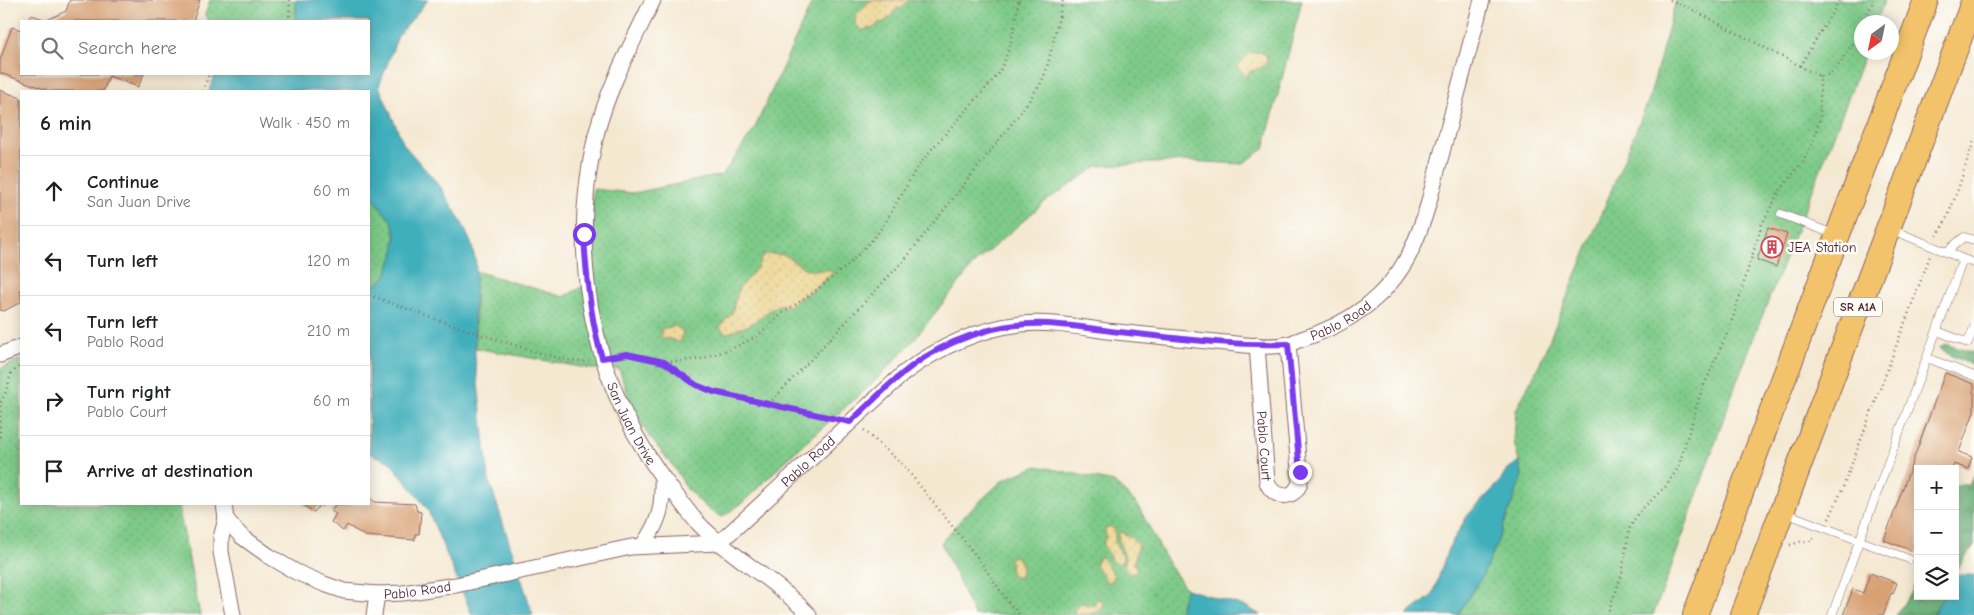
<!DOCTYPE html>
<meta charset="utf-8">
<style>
body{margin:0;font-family:"Comic Neue",sans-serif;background:#f2f2f2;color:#202124}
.controls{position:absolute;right:15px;bottom:15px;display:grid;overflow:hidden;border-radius:0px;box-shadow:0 2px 12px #0003}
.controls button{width:45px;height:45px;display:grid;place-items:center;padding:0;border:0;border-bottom:1px solid #e0e0e0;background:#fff;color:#202124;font:25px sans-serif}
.compass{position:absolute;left:1854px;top:15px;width:45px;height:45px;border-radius:50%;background:#fff;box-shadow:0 2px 12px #0003;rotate:213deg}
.stop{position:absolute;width:15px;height:15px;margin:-11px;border:4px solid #7c3aed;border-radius:50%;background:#fff}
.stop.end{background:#7c3aed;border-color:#fff;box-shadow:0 1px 5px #0008}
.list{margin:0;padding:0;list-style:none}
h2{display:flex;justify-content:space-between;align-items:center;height:65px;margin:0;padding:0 20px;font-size:21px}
h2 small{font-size:16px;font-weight:400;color:#757577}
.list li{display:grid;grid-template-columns:32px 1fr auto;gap:15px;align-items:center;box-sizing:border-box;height:70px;padding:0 20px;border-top:1px solid #e0e0e0}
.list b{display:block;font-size:19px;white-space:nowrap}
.list p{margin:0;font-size:16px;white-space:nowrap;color:#757577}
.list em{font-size:16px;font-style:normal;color:#757577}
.icon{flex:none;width:28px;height:28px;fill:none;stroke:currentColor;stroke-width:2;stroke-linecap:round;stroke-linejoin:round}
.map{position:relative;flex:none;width:1974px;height:615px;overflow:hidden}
.search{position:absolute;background:#fff;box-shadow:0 2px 12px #0003;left:20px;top:20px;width:350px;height:55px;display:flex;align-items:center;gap:12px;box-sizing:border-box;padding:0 18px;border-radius:0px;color:#757577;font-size:19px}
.panel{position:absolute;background:#fff;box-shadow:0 2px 12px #0003;left:20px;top:90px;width:350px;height:415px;border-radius:0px}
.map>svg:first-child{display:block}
.grass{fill:url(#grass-dots);stroke:#64745a}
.forest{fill:url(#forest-crowns);stroke:#586650}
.sand{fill:url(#sand-dots);stroke:#9c7c64}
.water{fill:#40afbc;stroke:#456774}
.building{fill:#d8a073}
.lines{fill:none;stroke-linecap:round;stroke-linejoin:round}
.service-casing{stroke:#866565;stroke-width:9}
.minor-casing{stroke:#866565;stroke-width:17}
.primary-casing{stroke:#866565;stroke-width:26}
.path{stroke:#866565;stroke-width:2.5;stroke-dasharray:1 4;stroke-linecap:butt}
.service{stroke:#fff;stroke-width:8}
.minor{stroke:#fff;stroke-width:15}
.primary{stroke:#f2c36a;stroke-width:24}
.route{stroke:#7c3aed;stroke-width:6}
.labels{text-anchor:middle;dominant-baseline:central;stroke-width:5;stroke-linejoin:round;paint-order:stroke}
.shield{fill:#fdfcf7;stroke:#806168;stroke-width:1}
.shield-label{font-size:12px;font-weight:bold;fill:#4a1f2b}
.poi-label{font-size:14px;fill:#4a1f2b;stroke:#fdfcf7;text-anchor:start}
.street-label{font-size:14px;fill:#4a1f2b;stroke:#fdfcf7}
</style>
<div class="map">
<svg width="1974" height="615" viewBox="0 0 1974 615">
<defs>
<pattern id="grass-dots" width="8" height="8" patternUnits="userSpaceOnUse" patternTransform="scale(1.25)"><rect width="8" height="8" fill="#7eca88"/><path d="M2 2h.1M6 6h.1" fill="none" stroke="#6ead76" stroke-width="1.8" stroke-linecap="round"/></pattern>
<pattern id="forest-crowns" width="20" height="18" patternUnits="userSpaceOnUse" patternTransform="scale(1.25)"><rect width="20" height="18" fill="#66ae74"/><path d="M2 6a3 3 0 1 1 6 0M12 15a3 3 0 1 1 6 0" fill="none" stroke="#568d5f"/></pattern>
<pattern id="sand-dots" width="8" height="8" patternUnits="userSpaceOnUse" patternTransform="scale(1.25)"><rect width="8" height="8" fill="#eeda9e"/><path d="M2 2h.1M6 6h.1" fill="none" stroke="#cebb88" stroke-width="1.8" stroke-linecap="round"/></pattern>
</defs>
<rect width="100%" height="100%" fill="#fdfcf7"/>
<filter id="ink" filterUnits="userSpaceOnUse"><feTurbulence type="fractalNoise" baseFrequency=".02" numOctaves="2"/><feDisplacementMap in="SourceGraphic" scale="10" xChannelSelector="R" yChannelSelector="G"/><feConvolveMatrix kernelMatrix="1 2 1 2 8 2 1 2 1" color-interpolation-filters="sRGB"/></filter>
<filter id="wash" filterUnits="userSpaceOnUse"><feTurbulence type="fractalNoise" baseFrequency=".0096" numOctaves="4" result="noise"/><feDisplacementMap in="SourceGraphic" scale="20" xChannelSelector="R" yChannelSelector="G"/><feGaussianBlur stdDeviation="1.12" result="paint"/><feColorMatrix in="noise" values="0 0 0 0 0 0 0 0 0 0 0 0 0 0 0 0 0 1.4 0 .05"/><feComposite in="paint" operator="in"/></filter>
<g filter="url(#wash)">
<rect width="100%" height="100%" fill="#f4e8d1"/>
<path class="grass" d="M 210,0 L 296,0 L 296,21 L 208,21 L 205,15 Z
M 813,0 L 1302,0 L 1264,149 L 1242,164 L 1188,161 L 1098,166 L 1046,201 L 975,263 L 912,342 L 877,379 L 793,454 L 741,504 L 722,517 L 709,510 L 688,490 L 673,466 L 648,435 L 632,408 L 619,369 L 592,369 L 475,348 L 475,271 L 564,297 L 594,280 L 592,234 L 593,189 L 633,193 L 722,175 L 754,130 Z
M 1676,0 L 1885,0 L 1876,22 L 1862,22 L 1862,52 L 1865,53 C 1826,160 1781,266 1740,373 C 1710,453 1685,535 1653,615 L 1407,615 L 1433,595 L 1448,549 L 1468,515 L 1500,482 L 1507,470 L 1519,461 L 1514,442 L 1516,410 L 1539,365 L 1649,99 Z
M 369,193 C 376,202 389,213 393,224 C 398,238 394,270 382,280 C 378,284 373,286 369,289 Z
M 21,359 L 21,504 L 178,504 L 200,615 L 0,615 L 0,369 Z
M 1037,466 L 1114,482 L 1137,504 L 1168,563 L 1186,589 L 1247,607 L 1260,615 L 974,615 L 941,543 L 963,517 L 1003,480 Z"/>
<path class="forest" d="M 1945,344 L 1974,353 L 1974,366 L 1943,352 L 1940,347 Z
M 1974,475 L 1974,545 L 1955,572 L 1955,485 L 1969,485 Z
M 1918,578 L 1918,596 L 1943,596 L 1933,615 L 1895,615 L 1910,595 Z"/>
<path class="sand" d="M 871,0 L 908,0 L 902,8 L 896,9 L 891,17 L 882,23 L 879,22 L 874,28 L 862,30 L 855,24 L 856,15 Z
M 1261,52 L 1267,56 L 1266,64 L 1259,69 L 1250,71 L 1246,77 L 1237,66 L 1249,53 Z
M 767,254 L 785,255 L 807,270 L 830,270 L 833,273 L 809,292 L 786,307 L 784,305 L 777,305 L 751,324 L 728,333 L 724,332 L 720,327 L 732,313 L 739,288 L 757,268 L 763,255 Z
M 676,326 L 683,332 L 681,341 L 677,342 L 672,339 L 664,339 L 661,337 L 661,329 Z
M 1109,526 L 1115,530 L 1115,543 L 1124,560 L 1118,564 L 1113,562 L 1103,545 L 1106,536 L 1105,529 Z
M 1121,532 L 1130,537 L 1138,545 L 1134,562 L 1137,571 L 1133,574 L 1128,573 L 1124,566 C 1129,554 1117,547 1119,534 Z
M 1012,556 L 1017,557 L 1022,567 L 1019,578 L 1011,575 L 1010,560 Z
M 1101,556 L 1114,575 L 1112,581 L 1106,582 L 1103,574 L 1096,567 L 1095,564 Z
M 1096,599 L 1100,600 L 1103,602 L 1103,608 C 1095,615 1085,615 1075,614 L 1074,609 L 1081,603 L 1094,606 Z"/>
<path class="water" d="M 296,0 L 428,0 L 398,36 L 379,86 L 404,145 L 440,186 L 462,223 L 471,243 L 476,263 L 474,313 L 475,357 L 489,480 L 533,615 L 472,615 L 427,508 L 390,462 L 369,453 L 369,289 L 383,279 L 387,273 L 394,253 L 396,235 L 392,222 L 369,193 L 369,91 L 209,91 L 215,74 L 369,74 L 369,21 L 296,21 Z
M 1519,461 L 1522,476 L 1500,536 L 1483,575 L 1458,615 L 1407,615 L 1433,595 L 1448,549 L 1468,515 L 1500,482 L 1507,470 Z
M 1955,575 L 1974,575 L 1974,615 L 1933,615 L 1943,596 L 1955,596 Z
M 1186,589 L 1247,607 L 1260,615 L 1180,615 L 1180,609 Z"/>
<g id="blocks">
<path class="building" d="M 70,0 L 200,0 L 193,21 L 28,21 L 31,15 L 47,20 L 66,11 Z
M 12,27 L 21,30 L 21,74 L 144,74 L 138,87 L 109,76 L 103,91 L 50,91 L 0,73 L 0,60 Z
M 0,90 L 21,98 L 21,302 L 4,311 L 0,310 Z
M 1768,228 L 1787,234 L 1776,267 L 1757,260 Z
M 1945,373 L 1974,384 L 1974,412 L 1959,452 L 1972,457 L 1968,469 L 1954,464 L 1952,469 L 1918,469 L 1918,553 L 1884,540 Z
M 369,497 L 375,502 L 415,504 L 417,511 L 421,512 L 419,534 L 415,534 L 415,540 L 365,536 L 347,525 L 343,531 L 331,522 L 336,514 L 331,511 L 336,504 L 369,504 Z
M 302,504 L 324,504 L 322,507 L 320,505 L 314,512 Z
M 1870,573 L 1897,583 L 1893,594 L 1891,593 L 1883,615 L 1843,615 L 1853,589 L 1863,593 Z"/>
</g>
</g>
<g filter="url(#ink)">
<use href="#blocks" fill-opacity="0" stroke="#866565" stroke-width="1"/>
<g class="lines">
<g class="service-casing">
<path id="service" d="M 1781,214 L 1836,235
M 1946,252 L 1964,237 L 1974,240
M 1963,259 L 1974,263
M 1937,331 L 1968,343 L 1974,327
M 1927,358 L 1974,376
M 1785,513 L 1909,559
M 1832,615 L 1963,259 L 1890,229"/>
</g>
<g class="minor-casing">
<g id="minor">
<path id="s1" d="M 653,0 C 632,44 608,87 596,135 C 566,262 594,392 675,494 C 683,504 690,515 699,524 C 732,558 776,580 809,615"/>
<path id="s2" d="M 1257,345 L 1267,482 C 1273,499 1295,501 1300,482 L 1288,344"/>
<path d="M 0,355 L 21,347"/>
<path id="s3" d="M 224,504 L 226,519 L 241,536 L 269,556 L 296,572 L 324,584 L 344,591 L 377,594 L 403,593 L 456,585 L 631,547 L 719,543 L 904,373 C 939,347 977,329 1021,324 C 1049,321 1079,327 1107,331 C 1144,335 1180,338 1216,342 C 1236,344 1270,349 1288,344 C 1292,344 1295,341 1299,340 C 1345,326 1386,299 1409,255 C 1417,239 1423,222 1428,205 L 1482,0"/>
<path d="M 226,519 L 221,538 L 221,552 L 233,615"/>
<path d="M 643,545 C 660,520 663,508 662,477"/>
<path d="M 374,615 L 377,594"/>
</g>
</g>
<g class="primary-casing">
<path id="primary" d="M 1695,615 L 1926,0
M 1743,615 L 1974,0"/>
</g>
<path class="path" d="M 1670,0 L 1695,11 L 1817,75 C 1821,75 1825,76 1829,74 C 1841,68 1855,38 1862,26
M 289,21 L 290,0
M 1863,22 L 1874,0
M 1800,66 L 1840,0
M 203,91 L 209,74
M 1937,236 C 1955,207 1962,173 1974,141
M 369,295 C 418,313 468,331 518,346 C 541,353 565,363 589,361
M 617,356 L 627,354 L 664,362 L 701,359 L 733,348 L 757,336 L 783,313 L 814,292 L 847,266 L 872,240 L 883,226 L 915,171 L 930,151 L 996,77 C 1011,54 1014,27 1019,0
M 665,363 L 697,385 L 714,392 L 834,418
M 769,404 L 906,258 L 1021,112 L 1041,83 L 1047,68 L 1063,0
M 864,430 L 904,466 L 977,557 L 1012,607 L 1020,615
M 0,437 L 0,403 L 6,392 L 11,374 L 16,369 L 21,366
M 1829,519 L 1842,490 L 1930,256
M 1790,545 L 1800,542 L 1809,542 L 1816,535
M 1607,615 L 1622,574 L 1629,529 L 1639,512 L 1666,486 L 1678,468 L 1700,395 L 1731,324 L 1762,224 L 1780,190 L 1803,161 L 1811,147 L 1820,119 L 1820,75"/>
<use href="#service" class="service"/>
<use href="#minor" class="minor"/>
<use href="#primary" class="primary"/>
</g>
</g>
<g class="lines" filter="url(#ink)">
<path class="route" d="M 584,234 C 586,276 590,317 602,358 L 627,354 L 664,362 L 696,385 L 714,392 L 850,422 C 874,400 897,375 925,357 C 961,335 1005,322 1047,324 C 1071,325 1095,329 1119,332 C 1175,338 1232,346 1288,344 L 1300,472"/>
</g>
<defs>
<g id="building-ring" transform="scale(1.125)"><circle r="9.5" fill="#fdfcf7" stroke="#d1495b" stroke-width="1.5"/><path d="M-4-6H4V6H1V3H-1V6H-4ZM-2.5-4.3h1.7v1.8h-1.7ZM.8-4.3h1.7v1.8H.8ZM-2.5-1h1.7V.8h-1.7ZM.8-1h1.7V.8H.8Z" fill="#d1495b"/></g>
</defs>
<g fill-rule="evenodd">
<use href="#building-ring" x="1772" y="247"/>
</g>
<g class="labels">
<rect class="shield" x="1834" y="297.5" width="48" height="19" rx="4"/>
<g class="shield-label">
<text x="1858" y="307">SR A1A</text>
</g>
<g class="poi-label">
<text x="1788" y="247">JEA Station</text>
</g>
<g class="street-label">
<text stroke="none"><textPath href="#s3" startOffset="1241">Pablo Road</textPath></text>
<text stroke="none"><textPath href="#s1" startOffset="444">San Juan Drive</textPath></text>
<text stroke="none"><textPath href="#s2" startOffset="101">Pablo Court</textPath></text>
<text stroke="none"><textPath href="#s3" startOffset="656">Pablo Road</textPath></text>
<text stroke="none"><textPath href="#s3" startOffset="229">Pablo Road</textPath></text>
</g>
</g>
</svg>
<div class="controls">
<button>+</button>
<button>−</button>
<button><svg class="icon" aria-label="layers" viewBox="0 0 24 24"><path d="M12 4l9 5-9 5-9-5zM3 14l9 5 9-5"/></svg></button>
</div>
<svg class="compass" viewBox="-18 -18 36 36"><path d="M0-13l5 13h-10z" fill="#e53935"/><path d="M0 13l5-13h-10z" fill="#757577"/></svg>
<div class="stop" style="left:584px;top:234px"></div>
<div class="stop end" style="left:1300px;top:472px"></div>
<div class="search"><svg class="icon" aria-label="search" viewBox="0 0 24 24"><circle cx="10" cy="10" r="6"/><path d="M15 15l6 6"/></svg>Search here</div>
<section class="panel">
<h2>6 min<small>Walk · 450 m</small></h2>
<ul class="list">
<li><svg class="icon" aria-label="ahead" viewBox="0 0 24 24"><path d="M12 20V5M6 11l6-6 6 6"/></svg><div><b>Continue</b><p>San Juan Drive</p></div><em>60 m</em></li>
<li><svg class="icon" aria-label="left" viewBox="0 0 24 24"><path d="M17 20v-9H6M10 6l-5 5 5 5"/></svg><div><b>Turn left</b></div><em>120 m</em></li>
<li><svg class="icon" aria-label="left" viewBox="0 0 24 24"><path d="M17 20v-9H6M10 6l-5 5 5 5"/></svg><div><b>Turn left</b><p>Pablo Road</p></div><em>210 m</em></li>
<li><svg class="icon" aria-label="right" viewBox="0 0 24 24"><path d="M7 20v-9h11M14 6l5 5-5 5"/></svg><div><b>Turn right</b><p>Pablo Court</p></div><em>60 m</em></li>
<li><svg class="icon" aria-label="arrive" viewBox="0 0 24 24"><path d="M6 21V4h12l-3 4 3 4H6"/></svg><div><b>Arrive at destination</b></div></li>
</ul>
</section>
</div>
